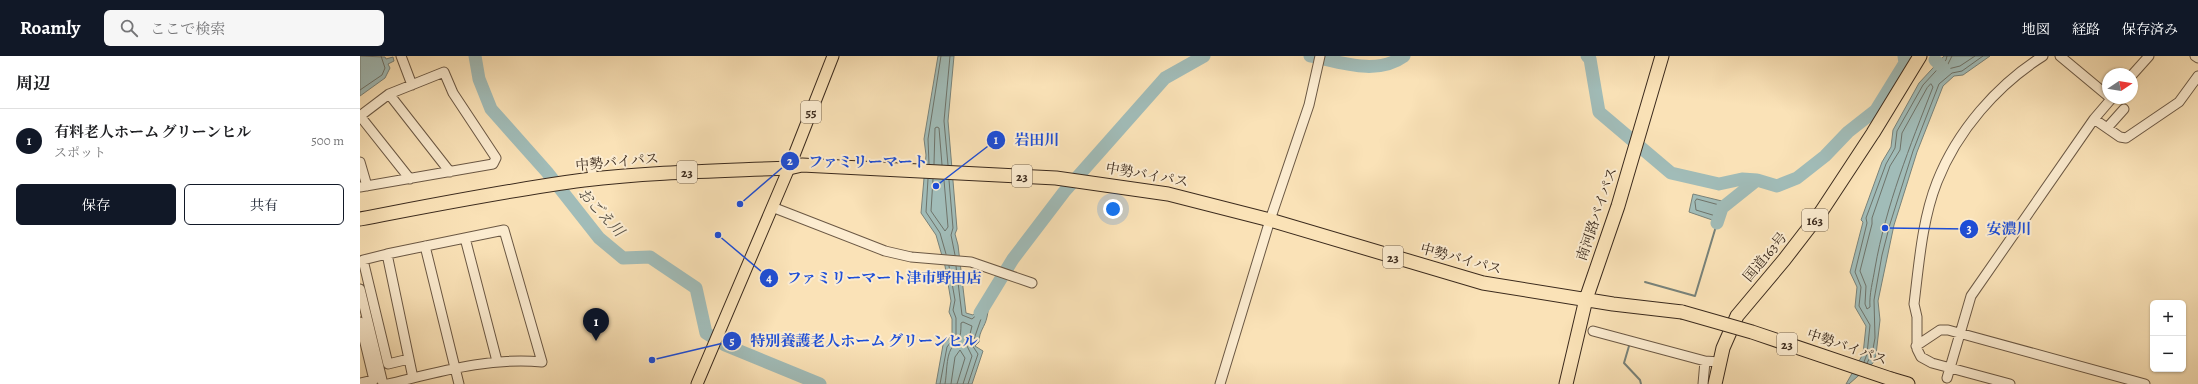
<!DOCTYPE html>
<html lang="ja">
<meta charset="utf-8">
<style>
body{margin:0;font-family:Alegreya,"Noto Serif JP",serif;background:#f6f6f6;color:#202124}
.controls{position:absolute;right:12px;bottom:12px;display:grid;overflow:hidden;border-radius:6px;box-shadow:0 1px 3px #0004}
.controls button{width:36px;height:36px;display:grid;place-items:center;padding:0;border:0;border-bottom:1px solid #e0e0e0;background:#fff;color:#202124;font:20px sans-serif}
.compass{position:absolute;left:1742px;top:12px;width:36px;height:36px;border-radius:50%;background:#fff;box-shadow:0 1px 3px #0004;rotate:78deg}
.you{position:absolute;left:753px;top:153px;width:14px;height:14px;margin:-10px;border:3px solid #fff;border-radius:50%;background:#1a73e8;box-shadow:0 0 0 6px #1a73e833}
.badge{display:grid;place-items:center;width:26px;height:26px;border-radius:50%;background:#111827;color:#fff;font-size:13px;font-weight:700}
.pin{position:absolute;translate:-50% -33px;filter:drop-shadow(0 1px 2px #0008)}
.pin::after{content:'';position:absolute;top:21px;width:14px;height:12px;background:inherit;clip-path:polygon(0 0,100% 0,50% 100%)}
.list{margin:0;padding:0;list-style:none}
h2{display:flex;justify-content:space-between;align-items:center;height:52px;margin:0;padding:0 16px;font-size:17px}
h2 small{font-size:13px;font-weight:400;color:#757577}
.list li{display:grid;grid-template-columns:26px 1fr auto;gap:12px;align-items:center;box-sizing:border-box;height:64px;padding:0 16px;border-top:1px solid #e0e0e0}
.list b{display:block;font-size:15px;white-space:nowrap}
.list p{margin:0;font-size:13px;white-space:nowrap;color:#757577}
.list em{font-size:13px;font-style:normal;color:#757577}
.actions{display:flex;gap:8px;padding:12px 16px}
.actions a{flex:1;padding:9px 0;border:1px solid #111827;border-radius:6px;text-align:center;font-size:14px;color:#111827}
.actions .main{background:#111827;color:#fff}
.icon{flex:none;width:22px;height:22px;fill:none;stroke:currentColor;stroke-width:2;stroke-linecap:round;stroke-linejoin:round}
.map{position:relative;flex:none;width:1838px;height:328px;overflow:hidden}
header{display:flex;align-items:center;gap:24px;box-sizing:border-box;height:56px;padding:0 20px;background:#111827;color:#fff}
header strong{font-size:19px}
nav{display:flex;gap:22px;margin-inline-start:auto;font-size:14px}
.search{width:280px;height:36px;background:#f6f6f6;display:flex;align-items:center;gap:10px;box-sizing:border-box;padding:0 14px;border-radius:6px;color:#757577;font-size:15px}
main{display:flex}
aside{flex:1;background:#fff}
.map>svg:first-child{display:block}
.water{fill:#a1bcb8;stroke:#78827a}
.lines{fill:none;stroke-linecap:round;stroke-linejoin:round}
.shore{stroke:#6e736a;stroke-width:1}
.stream{stroke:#78827a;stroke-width:2}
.river{stroke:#a1bcb8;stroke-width:13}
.minor-casing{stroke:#6b5844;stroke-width:11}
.major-casing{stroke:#3b2a1d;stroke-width:13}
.highway-casing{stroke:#3b2a1d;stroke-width:15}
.minor{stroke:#fcecd0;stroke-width:9}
.major{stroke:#fae2b7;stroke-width:11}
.highway{stroke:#fae2b7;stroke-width:13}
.highway-bridge-casing{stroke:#3b2a1d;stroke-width:15;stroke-linecap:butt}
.highway-bridge{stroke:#fae2b7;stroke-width:13}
.labels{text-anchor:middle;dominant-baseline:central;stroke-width:4;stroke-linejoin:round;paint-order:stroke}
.shield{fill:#fcecd0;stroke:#756453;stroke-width:1}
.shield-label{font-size:13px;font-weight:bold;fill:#3b2a1d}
.street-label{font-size:14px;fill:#3b2a1d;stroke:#fcecd0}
.water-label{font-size:15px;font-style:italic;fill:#544e44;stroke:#fcecd0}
.leader{fill:none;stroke:#1d4ed8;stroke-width:1.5}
.callout-dot{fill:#1d4ed8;stroke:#fcecd0;stroke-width:1.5}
.mark-label{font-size:12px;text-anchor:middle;font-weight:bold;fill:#fff}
.callout-label{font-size:15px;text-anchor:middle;font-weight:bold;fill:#1d4ed8;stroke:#fcecd0;stroke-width:4;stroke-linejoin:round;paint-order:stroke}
</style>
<header>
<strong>Roamly</strong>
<div class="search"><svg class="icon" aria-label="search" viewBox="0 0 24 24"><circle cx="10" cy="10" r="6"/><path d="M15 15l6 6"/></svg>ここで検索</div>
<nav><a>地図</a><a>経路</a><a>保存済み</a></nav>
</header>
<main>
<aside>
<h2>周辺<small></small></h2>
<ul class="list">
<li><span class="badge">1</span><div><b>有料老人ホーム グリーンヒル</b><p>スポット</p></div><em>500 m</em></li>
</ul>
<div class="actions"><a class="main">保存</a><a>共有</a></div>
</aside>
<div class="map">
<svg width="1838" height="328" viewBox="0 0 1838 328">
<rect width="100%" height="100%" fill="#fae2b7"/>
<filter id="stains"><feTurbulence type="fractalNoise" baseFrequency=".005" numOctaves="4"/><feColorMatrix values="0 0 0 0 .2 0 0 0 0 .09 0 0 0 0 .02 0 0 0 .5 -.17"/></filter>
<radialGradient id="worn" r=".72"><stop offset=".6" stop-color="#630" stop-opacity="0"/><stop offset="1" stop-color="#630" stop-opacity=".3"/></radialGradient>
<path class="water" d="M 0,0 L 25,1 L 26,3 L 33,1 L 34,5 L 28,8 L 30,12 L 25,22 L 0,40 Z
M 578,0 L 594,0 L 588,65 L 597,173 L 595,178 L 598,189 L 606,257 L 613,259 L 635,237 C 631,246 628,253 627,261 C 625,271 619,275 619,286 L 615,290 L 623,295 L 612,328 L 576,328 L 583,289 L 592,279 L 592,263 L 589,256 L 591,245 L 585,210 L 576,179 L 561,157 L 566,99 L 564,83 Z
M 1584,0 L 1630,0 L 1603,19 L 1594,20 L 1583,30 L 1557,96 L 1534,169 L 1518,245 L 1520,264 L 1516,299 L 1513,307 L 1489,328 L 1486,328 L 1503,298 L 1506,270 L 1495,251 L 1497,231 L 1490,216 L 1503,166 L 1501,164 L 1522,106 L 1531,91 L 1533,74 L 1559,27 Z
M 1333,138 L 1366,146 L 1373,138 L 1377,143 L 1364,157 L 1361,167 L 1329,156 Z"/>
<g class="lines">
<path class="shore" d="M 1592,0 L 1587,10 L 1588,13 L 1600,10 L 1615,0
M 1571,28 L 1573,31 C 1550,90 1526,149 1515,212 C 1513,225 1509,238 1510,251 L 1507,253 L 1505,248 L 1506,230 L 1500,215 L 1512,168 L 1512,162 L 1530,110 L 1540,94 L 1542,77 L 1567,32 Z
M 0,34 L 22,19 L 25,12 L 21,0
M 569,108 L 568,83 L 581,0
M 574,108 L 575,72 L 577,71 L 579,72 L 582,109
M 588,109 L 584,65 L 590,0
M 568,123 L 566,156 L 580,177 L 586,198
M 573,123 L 571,155 L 585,175 L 588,171 L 584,124
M 589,124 L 593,172 L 591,179 L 595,199
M 1337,143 L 1363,150 L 1359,161 L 1336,154 L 1335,146 Z
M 596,210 L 602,259 L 612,263 L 620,256 L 623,257 L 612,289 L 618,298 L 608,328
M 1504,306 L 1507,298 L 1510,269 L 1499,250 L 1501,231 L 1495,216 L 1507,167 L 1506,162 L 1526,108 L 1535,92 L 1537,75 L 1563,29 L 1586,4 L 1587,0
M 1507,307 L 1512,298 L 1515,282 L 1514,244 L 1522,199 L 1530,168 L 1553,95 L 1579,28 L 1592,17 L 1602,15 L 1623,0
M 580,328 L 587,291 L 596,279 L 596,262 L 593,254 L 595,244 L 589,210
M 585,328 C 587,318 586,302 591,293 C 599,280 601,285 601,267 L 603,266 L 612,270 L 607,290 L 612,300 L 603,328
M 591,328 L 595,301 L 600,294 L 605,302 L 597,328"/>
<path class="stream" d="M 1285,226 L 1335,240 L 1357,167
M 1269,290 L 1264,307 L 1280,324 L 1281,328"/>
<path class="river" d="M 115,0 L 119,23 L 131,53 L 187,116 L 239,182 L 263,202 L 290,201 L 336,232 L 346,277 L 365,289 L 460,328
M 950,0 C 980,6 1017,20 1044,0
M 1227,0 L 1230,3 L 1239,56 L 1311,117 L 1359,128 L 1382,123 L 1397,124
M 1575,4 L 1584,13
M 1357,167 L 1362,152 L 1397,124 L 1417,130 L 1437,122 L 1465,100 L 1488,76 L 1516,54 L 1545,7 L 1544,0
M 620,257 L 653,203 L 704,136 L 805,22 L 844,0"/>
<g class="minor-casing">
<path id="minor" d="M 41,0 L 52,29
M 1700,0 L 1748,40
M 1835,0 L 1838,2
M 1772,19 L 1789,0
M 29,38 L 90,116
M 0,60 L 29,38 L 84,16 L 93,37 L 136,102 L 133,108 L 0,131
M 0,60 L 50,123
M 1734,63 L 1760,81 L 1766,82 L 1819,46 L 1838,20
M 1747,72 L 1764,53
M 0,106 L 7,130
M 231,110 L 232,115
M 412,151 L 525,195 L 551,201 L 611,206 L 672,227
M 105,182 L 137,305
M 65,190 L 99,328
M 27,198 L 3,204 L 28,308 L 49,303
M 0,233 L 23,328
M 0,266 L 14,324 L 0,327
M 1233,275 L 1345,305 L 1359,306
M 1556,290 L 1580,274 L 1588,274 L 1785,328
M 1587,322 L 1611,240 L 1734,63 L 1752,42
M 28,328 C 79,316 129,301 182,306 L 144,174 L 27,198 L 53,322
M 860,328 L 910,164 L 949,49 L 960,0
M 1343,328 L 1345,305
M 1650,328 L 1572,307 L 1561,301 L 1557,293 L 1557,261 L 1554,248 C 1559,208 1562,164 1577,126 C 1597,75 1637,29 1683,0"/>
</g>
<g class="major-casing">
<path id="major" d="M 337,328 L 429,112 L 473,0"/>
</g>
<g class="highway-casing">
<path id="highway" d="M 0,163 C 74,149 148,134 224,124 C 292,116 360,115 429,112 L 442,109 L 696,122 L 808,138 L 910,164 L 1123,227 L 1253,248 L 1322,256
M 1531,323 L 1548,328
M 1206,328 L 1226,243 L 1258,150 L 1302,0
M 1355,328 L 1363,292 L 1377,260 L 1424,204 L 1461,156 L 1513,77 L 1560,0"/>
</g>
<use href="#minor" class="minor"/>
<use href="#major" class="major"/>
<use href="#highway" class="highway"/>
<g class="highway-bridge-casing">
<path id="highway-bridge" d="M 1322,256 L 1392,276 L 1531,323"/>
</g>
<use href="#highway-bridge" class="highway-bridge"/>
</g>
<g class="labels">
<g class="shield">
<rect x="441" y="45" width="20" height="22" rx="3"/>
<rect x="317" y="105" width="20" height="22" rx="3"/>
<rect x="652" y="109" width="20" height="22" rx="3"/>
<rect x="1442" y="153" width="26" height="22" rx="3"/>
<rect x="1023" y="190" width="20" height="22" rx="3"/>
<rect x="1417" y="277" width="20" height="22" rx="3"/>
</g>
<g class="shield-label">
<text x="451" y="56">55</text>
<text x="327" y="116">23</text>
<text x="662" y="120">23</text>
<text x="1455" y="164">163</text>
<text x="1033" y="201">23</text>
<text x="1427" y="288">23</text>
</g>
<g class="street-label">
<text transform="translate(257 106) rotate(-5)">中勢バイパス</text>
<text transform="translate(787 119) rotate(10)">中勢バイパス</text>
<text transform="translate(1237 158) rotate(-71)">南河路バイパス</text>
<text transform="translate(1405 201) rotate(-50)">国道163号</text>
<text transform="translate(1101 203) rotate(15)">中勢バイパス</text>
<text transform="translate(1487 291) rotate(19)">中勢バイパス</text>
</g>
<g class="water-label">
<text transform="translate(241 156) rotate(47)">おごえ川</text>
</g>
</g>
<path class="leader" d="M576 130L636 84M380 148L430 105M1525 172L1609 173M358 179L409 222M292 304L372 285"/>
<g class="callout-dot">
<circle cx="576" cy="130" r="4"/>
<circle cx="380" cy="148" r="4"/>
<circle cx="1525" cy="172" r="4"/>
<circle cx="358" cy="179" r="4"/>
<circle cx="292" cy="304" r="4"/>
<circle cx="636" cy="84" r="10"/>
<circle cx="430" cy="105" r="10"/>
<circle cx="1609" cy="173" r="10"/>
<circle cx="409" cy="222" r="10"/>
<circle cx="372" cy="285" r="10"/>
</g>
<g class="mark-label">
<text x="636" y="88">1</text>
<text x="430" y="109">2</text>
<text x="1609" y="177">3</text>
<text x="409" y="226">4</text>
<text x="372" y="289">5</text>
</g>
<g class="callout-label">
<text x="677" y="89">岩田川</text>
<text x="508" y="111">ファミリーマート</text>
<text x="1649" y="178">安濃川</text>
<text x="524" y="227">ファミリーマート津市野田店</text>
<text x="504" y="290">特別養護老人ホーム グリーンヒル</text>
</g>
<rect width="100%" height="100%" filter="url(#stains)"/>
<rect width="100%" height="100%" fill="url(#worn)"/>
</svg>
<div class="controls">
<button>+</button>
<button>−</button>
</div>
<svg class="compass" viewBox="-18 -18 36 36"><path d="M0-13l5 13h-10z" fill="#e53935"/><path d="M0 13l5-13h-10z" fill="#757577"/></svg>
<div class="you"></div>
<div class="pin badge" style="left:236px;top:285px">1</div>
</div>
</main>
